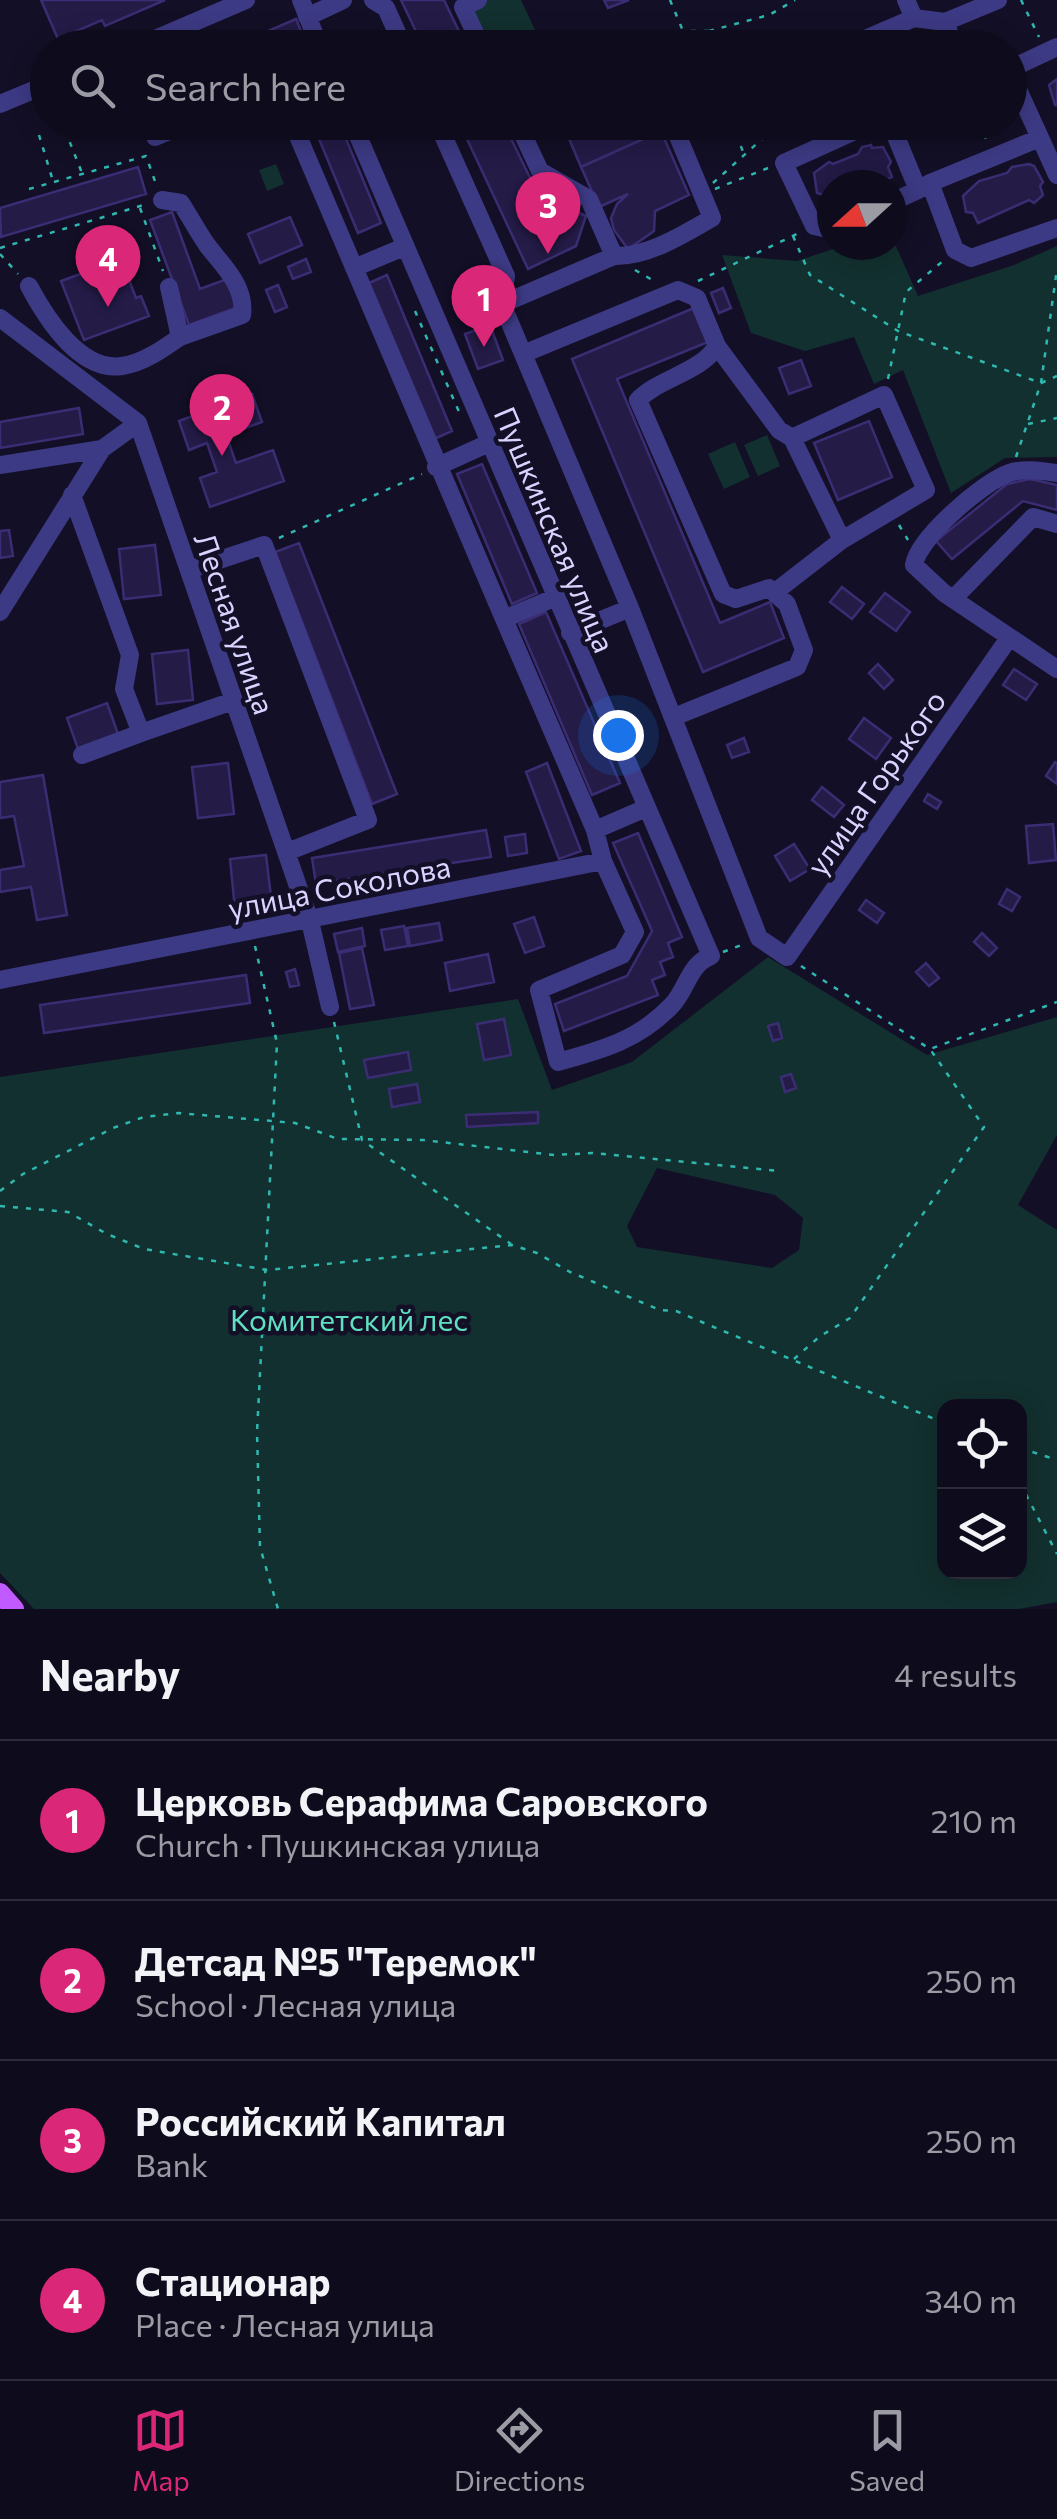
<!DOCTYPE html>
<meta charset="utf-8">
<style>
body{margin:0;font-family:Commissioner,sans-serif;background:#1c1929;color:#f1f3f6}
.controls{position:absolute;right:30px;bottom:30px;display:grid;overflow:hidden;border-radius:20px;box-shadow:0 5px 25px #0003}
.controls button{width:90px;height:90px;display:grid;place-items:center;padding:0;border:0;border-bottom:2px solid #2e2b3b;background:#0e0b1c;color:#f1f3f6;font:50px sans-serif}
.compass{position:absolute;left:817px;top:170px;width:90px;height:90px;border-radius:50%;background:#0e0b1c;box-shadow:0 5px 25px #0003;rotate:249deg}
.you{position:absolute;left:618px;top:735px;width:35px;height:35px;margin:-25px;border:8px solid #fff;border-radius:50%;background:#1a73e8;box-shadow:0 0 0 15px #1a73e833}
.badge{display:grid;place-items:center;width:65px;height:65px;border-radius:50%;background:#db2777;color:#fff;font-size:32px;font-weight:700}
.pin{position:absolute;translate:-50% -82px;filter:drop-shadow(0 2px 5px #0008)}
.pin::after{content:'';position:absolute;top:52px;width:35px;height:30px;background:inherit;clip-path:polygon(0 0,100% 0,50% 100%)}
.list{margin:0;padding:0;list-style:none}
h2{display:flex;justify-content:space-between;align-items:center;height:130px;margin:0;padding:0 40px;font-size:42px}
h2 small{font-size:32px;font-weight:400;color:#9b9ba3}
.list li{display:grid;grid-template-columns:65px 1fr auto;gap:30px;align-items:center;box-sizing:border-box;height:160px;padding:0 40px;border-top:2px solid #2e2b3b}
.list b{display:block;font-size:38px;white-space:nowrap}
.list p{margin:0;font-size:32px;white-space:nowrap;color:#9b9ba3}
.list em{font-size:32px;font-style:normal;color:#9b9ba3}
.icon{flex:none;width:55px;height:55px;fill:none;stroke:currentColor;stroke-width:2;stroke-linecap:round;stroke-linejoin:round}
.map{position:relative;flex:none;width:1057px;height:1609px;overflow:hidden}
.search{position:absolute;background:#0e0b1c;box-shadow:0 5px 25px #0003;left:30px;right:30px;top:30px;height:110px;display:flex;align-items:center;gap:25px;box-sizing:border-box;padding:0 35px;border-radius:55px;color:#9b9ba3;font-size:38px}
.sheet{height:770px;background:#0e0b1c}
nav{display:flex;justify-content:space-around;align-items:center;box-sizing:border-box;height:140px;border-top:2px solid #2e2b3b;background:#0e0b1c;font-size:28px;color:#9b9ba3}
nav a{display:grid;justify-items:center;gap:5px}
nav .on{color:#db2777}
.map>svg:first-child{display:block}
.green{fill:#12302f;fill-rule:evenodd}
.building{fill:#241b47;stroke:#3b2d73;stroke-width:2.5}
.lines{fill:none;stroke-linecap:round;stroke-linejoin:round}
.path{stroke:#2fb8b0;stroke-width:2.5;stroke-dasharray:5 8;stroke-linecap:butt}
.minor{stroke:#3d3a85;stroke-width:18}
.major{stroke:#c25bff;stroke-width:20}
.labels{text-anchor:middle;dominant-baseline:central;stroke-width:9;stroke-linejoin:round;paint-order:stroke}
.street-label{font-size:30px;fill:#d9d4ff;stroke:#130f26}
.park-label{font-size:30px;fill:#5fe0c0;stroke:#130f26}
</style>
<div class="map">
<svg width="1057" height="1609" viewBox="0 0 1057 1609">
<rect width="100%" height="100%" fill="#130f26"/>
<path class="green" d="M 486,0 L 521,0 L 543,47 L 491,47 L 472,7 Z
M 276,164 L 284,184 L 267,191 L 259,170 Z
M 892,237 L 918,296 L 1014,265 L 1057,246 L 1057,457 L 1005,458 L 951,493 L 903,370 L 874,384 L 854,337 L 805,351 L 751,333 L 722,255 L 797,261 L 845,245 L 892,245 Z
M 767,435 L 780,466 L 758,476 L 744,445 Z
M 735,442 L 750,477 L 724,489 L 708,454 Z
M 768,957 L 927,1055 L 1057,1017 L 1057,1135 L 1018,1205 L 1057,1230 L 1057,1602 L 1019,1609 L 34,1609 L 0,1573 L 0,1077 L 518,999 L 552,1090 L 632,1062 ZM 657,1168 L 775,1195 L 803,1218 L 799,1250 L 772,1268 L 637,1247 L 627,1226 ZM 944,1406 L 1020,1406 L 1020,1572 L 944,1572 Z"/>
<path class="building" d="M 41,0 L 165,0 L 105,26 L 102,20 L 58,39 Z
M 401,0 L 444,0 L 467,48 L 424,48 Z
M 604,0 L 629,0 L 608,8 Z
M 296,19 L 308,48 L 264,48 L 259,35 Z
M 917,33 L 931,36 L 938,48 L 888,48 L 903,41 L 907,44 L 908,37 Z
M 259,35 L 264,48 L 227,48 Z
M 1057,79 L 1057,105 L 1055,105 L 1049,85 Z
M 312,122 L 339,122 L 381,223 L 358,233 Z
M 459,122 L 503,122 L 550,219 L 556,202 L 586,216 L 576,246 L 528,269 Z
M 562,122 L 657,122 L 661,131 L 581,167 Z
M 661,131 L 689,195 L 655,211 L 654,231 L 628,249 L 614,230 L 611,218 L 617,204 L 628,194 L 599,207 L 581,167 Z
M 871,145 L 872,148 L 883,147 L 891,162 L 888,167 L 892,177 L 873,185 L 832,185 L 832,203 L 827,203 L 824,195 L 817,193 L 814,173 L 829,162 L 833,164 L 858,154 L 862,147 Z
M 1029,164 L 1034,166 L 1043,182 L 1040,186 L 1043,195 L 1034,203 L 1029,200 L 978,223 L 973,213 L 966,212 L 963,196 L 979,181 L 1007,173 L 1012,167 Z
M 138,167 L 146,194 L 1,237 L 0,208 Z
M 172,212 L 200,289 L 227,279 L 238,307 L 189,325 L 150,220 Z
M 290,217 L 302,245 L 260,263 L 248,234 Z
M 121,259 L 136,298 L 141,296 L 149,316 L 84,340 L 61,281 Z
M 306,259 L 311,272 L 293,279 L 288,267 Z
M 387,275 L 452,431 L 434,439 L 369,283 Z
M 278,285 L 287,307 L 275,312 L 266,290 Z
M 723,288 L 731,308 L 719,313 L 711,293 Z
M 694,308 L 708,342 L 617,379 L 720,623 L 770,602 L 784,638 L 703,672 L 572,359 Z
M 490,325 L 503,360 L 478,369 L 465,334 Z
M 801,360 L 811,386 L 789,394 L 779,368 Z
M 252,394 L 262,422 L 226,435 L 236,463 L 273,450 L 284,481 L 210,507 L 200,478 L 217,472 L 207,443 L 189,450 L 179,421 Z
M 79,408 L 83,434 L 0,448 L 0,422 Z
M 869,421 L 892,477 L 838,500 L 814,443 Z
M 482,464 L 537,593 L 512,604 L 457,474 Z
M 1030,479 L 1057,485 L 1057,510 L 1023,501 L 952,559 L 936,541 L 1007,484 Z
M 9,530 L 13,556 L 0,558 L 0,531 Z
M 299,543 L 397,794 L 372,804 L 275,552 Z
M 155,545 L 161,595 L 124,599 L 119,549 Z
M 842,587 L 864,604 L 852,619 L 830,602 Z
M 885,593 L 910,612 L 896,631 L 870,612 Z
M 546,612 L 620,783 L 592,795 L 519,624 Z
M 188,650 L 193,700 L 157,704 L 152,654 Z
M 878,664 L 893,680 L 884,689 L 869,673 Z
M 1014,669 L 1037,684 L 1026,700 L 1003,685 Z
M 107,703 L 118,734 L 78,749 L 67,718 Z
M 864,718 L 891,738 L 876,759 L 849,739 Z
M 744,738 L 749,752 L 732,758 L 727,745 Z
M 1055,762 L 1057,763 L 1057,784 L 1046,776 Z
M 228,763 L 234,814 L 198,818 L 192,767 Z
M 547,763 L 581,851 L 559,859 L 526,772 Z
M 43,775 L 67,915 L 37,920 L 31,887 L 0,892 L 0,870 L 24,866 L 14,816 L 0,818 L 0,782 Z
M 822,787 L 844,805 L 834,817 L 812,800 Z
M 928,794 L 941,802 L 937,809 L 924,801 Z
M 1053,824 L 1056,860 L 1029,863 L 1026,826 Z
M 486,830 L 491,857 L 316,884 L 312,858 Z
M 638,833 L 682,937 L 668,943 L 673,957 L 660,962 L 665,975 L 652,980 L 658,995 L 564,1031 L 555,1004 L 627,976 L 652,931 L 613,843 Z
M 525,834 L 527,853 L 508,856 L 505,837 Z
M 794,844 L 810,869 L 790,881 L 775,856 Z
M 266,855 L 272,905 L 235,909 L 230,859 Z
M 1007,889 L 1020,897 L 1012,911 L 999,904 Z
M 866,900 L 884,913 L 877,923 L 859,910 Z
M 534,917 L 544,946 L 525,953 L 514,924 Z
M 439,923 L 442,940 L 410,946 L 407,928 Z
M 404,926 L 408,946 L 385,950 L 381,930 Z
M 362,928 L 365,946 L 338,952 L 334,934 Z
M 982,933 L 997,948 L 989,956 L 974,942 Z
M 362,948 L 374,1005 L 350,1009 L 339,953 Z
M 488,954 L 494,982 L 450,991 L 445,963 Z
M 926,963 L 939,978 L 929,986 L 916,972 Z
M 295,969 L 299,985 L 290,987 L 286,972 Z
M 246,975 L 250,1003 L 44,1033 L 40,1005 Z
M 504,1019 L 511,1055 L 484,1060 L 477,1024 Z
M 778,1023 L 782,1038 L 773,1041 L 768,1026 Z
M 408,1052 L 411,1070 L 368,1078 L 364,1060 Z
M 791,1074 L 796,1088 L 785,1092 L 781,1077 Z
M 417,1084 L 420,1102 L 392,1107 L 389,1089 Z
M 538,1112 L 538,1123 L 467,1127 L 466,1115 Z"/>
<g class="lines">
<path class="path" d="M 670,0 L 683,31 L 699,48
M 1021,0 L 1039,37
M 709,31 L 769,15 L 795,0
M 110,48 L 121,43
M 657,48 L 683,31 L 709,31 L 727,48
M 809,48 L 835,35
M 731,122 L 744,154
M 979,122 L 987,142
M 65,130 L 82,173
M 39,135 L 53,181
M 713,183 L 781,122
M 29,189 L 146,156 L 156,184
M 715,189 L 768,168
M 140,208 L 163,271
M 793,236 L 810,275 L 898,331 L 1041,383 L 1057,376
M 0,248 L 147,204
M 0,254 L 18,274
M 635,270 L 654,281
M 698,281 L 799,233
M 415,311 L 460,414
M 888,379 L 906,292 L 943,261
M 1028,424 L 1057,418
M 1016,457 L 1041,383 L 1057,269
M 899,525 L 908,540
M 279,538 L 422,474
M 255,946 L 277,1043 L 257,1432 L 260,1547 L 278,1609
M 723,952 L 744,944
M 801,966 L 930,1049 L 1057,1002
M 334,1022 L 362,1140 L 511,1244
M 0,1191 L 23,1174 L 113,1128 L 144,1117 L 178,1113 L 295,1123 L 338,1139 L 423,1140 L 554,1155 L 592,1153 L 779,1171
M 0,1206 L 68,1212 L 107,1234 L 144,1249 L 267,1270 L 512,1245 L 537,1253 L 570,1272 L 660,1310 L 676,1311 L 704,1323 L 944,1423
M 794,1359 L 819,1337 L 850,1318 L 984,1127 L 930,1049
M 1020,1448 L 1057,1460
M 1020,1483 L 1057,1554"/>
<path class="minor" d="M 301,0 L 320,48
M 373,0 L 386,8 L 404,48
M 478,0 L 463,7 L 482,48
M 906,0 L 914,18 L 945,22 L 998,0
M 307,17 L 343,0
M 945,22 L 955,48
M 134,48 L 246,0
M 844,48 L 914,18
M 1010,69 L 1057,47
M 1010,72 L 1057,175
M 0,104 L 48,84
M 150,122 L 155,137 L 191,122
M 292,122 L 504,619
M 352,122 L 711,956 C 689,964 687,989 672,1005 C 639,1040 602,1050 558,1062 L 539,990 L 622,955 L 635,932 L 603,861 L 595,830 L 504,619 L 554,598
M 437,122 L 506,276 L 502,304 L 614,256 L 589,199 L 540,171 L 517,122
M 890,122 L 918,190 L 892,202
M 930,183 L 1040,138
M 918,190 L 930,183 L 955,250 L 971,258 L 1057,228
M 162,200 L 181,203 C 190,217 198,232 207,245 C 222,265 246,286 242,315 L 180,337
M 832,230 L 814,226 L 784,163 L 868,125 L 867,122
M 614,256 C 647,257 683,235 712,218 L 672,122
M 354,268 L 404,247
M 29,286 C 46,318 80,372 122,366 C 143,363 163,349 180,337 L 169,287
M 502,304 L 630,608 L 759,938 L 787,957 L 1009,638
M 0,318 L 138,423 L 310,921 L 330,1007
M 717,346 L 779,430 L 792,438 L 884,395 L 926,490 L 842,540
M 523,354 L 678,290 L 697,298 L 717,346 C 700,373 661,377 638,400 L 723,594 L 736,599 L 769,588 L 787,604 L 804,650 L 797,667 L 674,717
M 0,465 L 102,449
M 436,467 L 489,443
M 1057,473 C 1042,471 1024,468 1009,473 C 983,482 918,538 914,565 L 944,593 L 1057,669
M 72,495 L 130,655 L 124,689 L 141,733 L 233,701
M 189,570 L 264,545 L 368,820 L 287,852
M 775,592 L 842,540 L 792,438
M 953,599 L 1033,517 L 1057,524
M 0,612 L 102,449 L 138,423
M 570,633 L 630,608
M 82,755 L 141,733
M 595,830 L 646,808
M 0,980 L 603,861"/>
<path class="major" d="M 0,1593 L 14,1609"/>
</g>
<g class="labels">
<g class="street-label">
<text transform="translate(556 529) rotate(67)">Пушкинская улица</text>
<text transform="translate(236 623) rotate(71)">Лесная улица</text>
<text transform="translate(875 782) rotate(-55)">улица Горького</text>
<text transform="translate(339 886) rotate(-11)">улица Соколова</text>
</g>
<g class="park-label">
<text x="349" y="1318">Комитетский лес</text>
</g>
</g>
</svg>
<div class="controls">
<button><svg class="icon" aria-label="locate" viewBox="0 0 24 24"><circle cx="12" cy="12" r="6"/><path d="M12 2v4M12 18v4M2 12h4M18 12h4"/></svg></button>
<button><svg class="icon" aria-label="layers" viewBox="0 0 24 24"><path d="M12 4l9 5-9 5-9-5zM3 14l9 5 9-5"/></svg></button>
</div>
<svg class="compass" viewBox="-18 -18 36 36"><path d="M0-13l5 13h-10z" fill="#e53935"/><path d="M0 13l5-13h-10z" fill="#9b9ba3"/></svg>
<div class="you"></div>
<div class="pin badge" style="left:484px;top:347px">1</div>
<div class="pin badge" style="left:222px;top:456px">2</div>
<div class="pin badge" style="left:548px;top:254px">3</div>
<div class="pin badge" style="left:108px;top:307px">4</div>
<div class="search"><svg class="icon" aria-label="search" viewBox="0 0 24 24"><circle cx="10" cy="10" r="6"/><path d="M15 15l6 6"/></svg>Search here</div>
</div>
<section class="sheet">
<h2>Nearby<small>4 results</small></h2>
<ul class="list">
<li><span class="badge">1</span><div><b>Церковь Серафима Саровского</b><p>Church · Пушкинская улица</p></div><em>210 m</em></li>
<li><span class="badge">2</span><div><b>Детсад №5 &quot;Теремок&quot;</b><p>School · Лесная улица</p></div><em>250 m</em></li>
<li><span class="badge">3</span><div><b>Российский Капитал</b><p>Bank</p></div><em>250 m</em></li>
<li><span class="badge">4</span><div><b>Стационар</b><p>Place · Лесная улица</p></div><em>340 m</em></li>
</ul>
</section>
<nav>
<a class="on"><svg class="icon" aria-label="map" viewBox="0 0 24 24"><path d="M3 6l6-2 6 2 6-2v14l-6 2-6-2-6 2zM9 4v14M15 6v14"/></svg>Map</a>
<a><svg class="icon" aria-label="directions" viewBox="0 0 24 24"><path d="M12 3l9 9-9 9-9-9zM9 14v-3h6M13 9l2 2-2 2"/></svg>Directions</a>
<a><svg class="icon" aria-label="saved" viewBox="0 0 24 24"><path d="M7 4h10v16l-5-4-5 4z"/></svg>Saved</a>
</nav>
